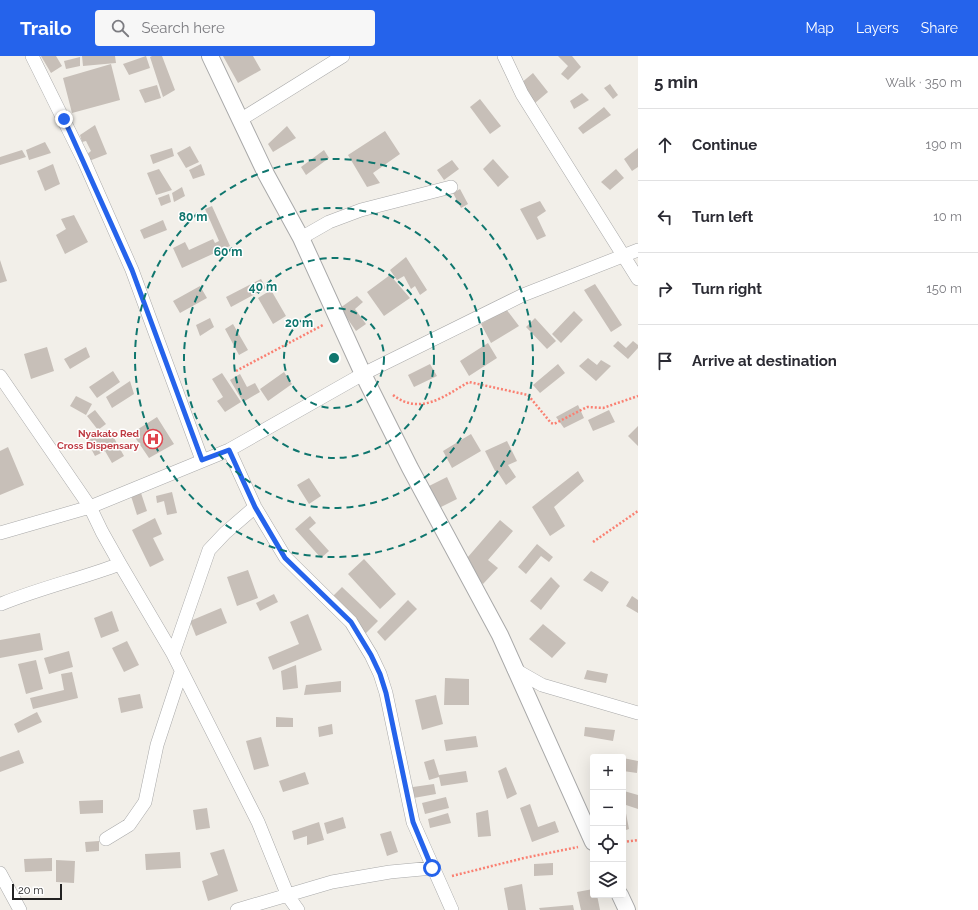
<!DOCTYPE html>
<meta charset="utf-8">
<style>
body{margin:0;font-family:Raleway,sans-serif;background:#f7f7f7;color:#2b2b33}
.controls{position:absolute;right:12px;bottom:12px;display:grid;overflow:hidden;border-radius:4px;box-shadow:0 4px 16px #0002}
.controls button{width:36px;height:36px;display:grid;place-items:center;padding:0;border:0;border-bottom:1px solid #e1e1e2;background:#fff;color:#2b2b33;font:20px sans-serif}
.scale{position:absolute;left:12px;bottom:10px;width:50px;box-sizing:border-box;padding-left:4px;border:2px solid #222;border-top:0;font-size:11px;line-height:14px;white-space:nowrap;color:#222;-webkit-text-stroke:3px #fff;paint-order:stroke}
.stop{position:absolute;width:12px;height:12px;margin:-9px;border:3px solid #2563eb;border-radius:50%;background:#fff}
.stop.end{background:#2563eb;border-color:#fff;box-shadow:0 1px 4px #0008}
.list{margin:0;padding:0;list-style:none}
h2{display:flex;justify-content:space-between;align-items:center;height:52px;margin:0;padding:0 16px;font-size:17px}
h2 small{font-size:13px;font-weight:400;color:#7c7c81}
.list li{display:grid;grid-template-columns:26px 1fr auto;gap:12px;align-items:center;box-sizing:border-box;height:72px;padding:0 16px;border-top:1px solid #e1e1e2}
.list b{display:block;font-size:15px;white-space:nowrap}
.list em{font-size:13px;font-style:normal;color:#7c7c81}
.icon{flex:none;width:22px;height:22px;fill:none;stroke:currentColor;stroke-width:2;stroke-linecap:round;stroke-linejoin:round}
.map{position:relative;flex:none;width:638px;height:854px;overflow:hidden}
header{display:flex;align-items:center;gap:24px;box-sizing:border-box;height:56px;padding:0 20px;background:#2563eb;color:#fff}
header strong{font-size:19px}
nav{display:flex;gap:22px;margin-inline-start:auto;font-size:14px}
.search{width:280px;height:36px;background:#f7f7f7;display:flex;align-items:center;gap:10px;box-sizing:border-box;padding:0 14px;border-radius:4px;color:#7c7c81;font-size:15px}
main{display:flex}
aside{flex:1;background:#fff}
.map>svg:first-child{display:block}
.building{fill:#c7bfb8}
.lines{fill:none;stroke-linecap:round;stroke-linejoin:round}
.minor-casing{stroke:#a9a9a9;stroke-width:14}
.tertiary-casing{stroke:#a9a9a9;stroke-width:18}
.path{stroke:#fa8072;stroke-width:2.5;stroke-dasharray:2 2;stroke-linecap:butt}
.minor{stroke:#fff;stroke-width:13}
.tertiary{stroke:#fff;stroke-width:16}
.route{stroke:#2563eb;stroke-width:5}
.ring{fill:none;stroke:#0f766e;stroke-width:2;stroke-dasharray:7 5}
.labels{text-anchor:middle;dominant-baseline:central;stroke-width:3;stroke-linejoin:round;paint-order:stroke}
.health-label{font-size:10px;font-weight:bold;fill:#be3a42;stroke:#fff;text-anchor:end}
.centre{fill:#0f766e;stroke:#fff;stroke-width:2}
.ring-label{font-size:12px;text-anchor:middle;font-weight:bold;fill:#0f766e;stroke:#fff;stroke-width:3;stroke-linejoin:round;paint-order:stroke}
</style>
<header>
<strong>Trailo</strong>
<div class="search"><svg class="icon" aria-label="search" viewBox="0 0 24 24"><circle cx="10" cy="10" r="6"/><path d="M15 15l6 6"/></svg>Search here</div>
<nav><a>Map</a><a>Layers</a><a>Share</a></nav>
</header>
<main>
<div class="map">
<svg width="638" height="854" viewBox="0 0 638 854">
<rect width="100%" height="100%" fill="#f2efe9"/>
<path class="building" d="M 41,0 L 56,0 L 62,10 L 51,17 Z
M 82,0 L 115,0 L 116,7 L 83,10 Z
M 146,0 L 150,12 L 129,19 L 123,8 Z
M 152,0 L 162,0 L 175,34 L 163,41 L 150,1 Z
M 223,0 L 253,0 L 261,14 L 238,27 Z
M 558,0 L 572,0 L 581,11 L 568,24 L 561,18 L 568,10 Z
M 80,1 L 80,10 L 66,13 L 64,5 Z
M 111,8 L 120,44 L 72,57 L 63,22 Z
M 533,17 L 548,36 L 535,47 L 520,28 Z
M 610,28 L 618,39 L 613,43 L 604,32 Z
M 157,29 L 161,42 L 145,47 L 139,34 Z
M 582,37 L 589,44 L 574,53 L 570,45 Z
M 480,43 L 501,70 L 490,78 L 470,51 Z
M 604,51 L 611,59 L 583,78 L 578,72 Z
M 95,69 L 107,98 L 89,105 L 86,99 L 91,95 L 86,85 L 82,86 L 80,79 Z
M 287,70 L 296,82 L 273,96 L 268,88 Z
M 385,75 L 400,98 L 373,117 L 380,127 L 367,131 L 348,99 Z
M 45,86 L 51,97 L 29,104 L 26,94 Z
M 190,90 L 199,106 L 186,112 L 177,97 Z
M 172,92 L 174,100 L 153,108 L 150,99 Z
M 638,92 L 638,111 L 632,115 L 624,103 Z
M 22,94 L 26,101 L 0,109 L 0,101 Z
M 324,94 L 329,102 L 306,119 L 301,111 Z
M 493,103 L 509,121 L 498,131 L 483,113 Z
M 452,104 L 459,113 L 444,124 L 437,114 Z
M 53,108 L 60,128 L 45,135 L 37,115 Z
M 201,108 L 205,119 L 193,123 L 189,114 Z
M 159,113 L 172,134 L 156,139 L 147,117 Z
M 616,113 L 624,122 L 610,134 L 601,126 Z
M 182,131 L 185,140 L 174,146 L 172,137 Z
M 460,133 L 468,148 L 461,152 L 453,137 Z
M 169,138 L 171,146 L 161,150 L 158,142 Z
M 540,145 L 546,155 L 537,161 L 546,180 L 537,184 L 520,153 Z
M 212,150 L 230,190 L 182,212 L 173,192 L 185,186 L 189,194 L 213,183 L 215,187 L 219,185 L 205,153 Z
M 74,159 L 88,186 L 65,198 L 56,179 L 66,173 L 61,163 Z
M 163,164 L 167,174 L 144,183 L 140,174 Z
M 406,201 L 427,234 L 420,239 L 415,230 L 411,233 L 404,220 L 397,224 L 390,214 Z
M 0,204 L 7,225 L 0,227 Z
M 390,219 L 410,242 L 384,260 L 367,236 Z
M 261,223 L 266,232 L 231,251 L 226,241 Z
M 595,228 L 622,269 L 611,276 L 584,234 Z
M 200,230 L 207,242 L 180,257 L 173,245 Z
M 271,234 L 286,260 L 273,268 L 258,242 Z
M 357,240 L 363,246 L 355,253 L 366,268 L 356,275 L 340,252 Z
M 506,253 L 519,270 L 491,287 L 481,268 Z
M 574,255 L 583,264 L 561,287 L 552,278 Z
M 210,262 L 214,271 L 200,280 L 196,269 Z
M 535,262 L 556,285 L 547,293 L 526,271 Z
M 233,268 L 248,294 L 239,299 L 225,273 Z
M 618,285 L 626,292 L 633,285 L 638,289 L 638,292 L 628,303 L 613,290 Z
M 488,287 L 497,302 L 469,320 L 460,305 Z
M 47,291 L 54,315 L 31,323 L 24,298 Z
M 86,291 L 90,301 L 70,313 L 64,303 Z
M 588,302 L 597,309 L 601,304 L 611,310 L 596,325 L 579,310 Z
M 430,308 L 437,320 L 414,331 L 408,319 Z
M 558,308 L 565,317 L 540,337 L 533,329 Z
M 113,315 L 120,326 L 97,342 L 89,331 Z
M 284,316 L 292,328 L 268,345 L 260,333 Z
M 222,317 L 241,346 L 225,356 L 217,345 L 223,341 L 212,323 Z
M 240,318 L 247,331 L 255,327 L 260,336 L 243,346 L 230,324 Z
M 130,325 L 134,338 L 112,352 L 106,341 Z
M 76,340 L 92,348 L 86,359 L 70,350 Z
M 578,349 L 584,362 L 564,372 L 556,361 Z
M 95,354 L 106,368 L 98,374 L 87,360 Z
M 609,354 L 615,366 L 593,375 L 588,364 Z
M 157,361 L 174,388 L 149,402 L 132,377 Z
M 638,370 L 638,390 L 628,380 Z
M 109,373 L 124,400 L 112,407 L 105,395 L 95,400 L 87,385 Z
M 471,378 L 481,395 L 452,412 L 443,395 Z
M 507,385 L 517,405 L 508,409 L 516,421 L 506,429 L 497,415 L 495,415 L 485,395 Z
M 8,391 L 24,429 L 0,439 L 0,395 Z
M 578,415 L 584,425 L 554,451 L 565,470 L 550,480 L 532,451 Z
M 447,421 L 457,443 L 439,452 L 429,430 Z
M 309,422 L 321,440 L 309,448 L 297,429 Z
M 172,436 L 177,457 L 167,459 L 164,445 L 157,447 L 156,440 Z
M 141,437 L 147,455 L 137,459 L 131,440 Z
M 310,460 L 316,467 L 309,473 L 329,495 L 321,502 L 295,473 Z
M 155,462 L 162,478 L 153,482 L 164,504 L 150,511 L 132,474 Z
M 500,464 L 513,475 L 488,504 L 498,512 L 483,528 L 461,509 Z
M 537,488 L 553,501 L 549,506 L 541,500 L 526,518 L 518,511 Z
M 364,503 L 396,538 L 380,553 L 348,518 Z
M 248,514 L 258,542 L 237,550 L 227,521 Z
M 591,515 L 609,526 L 602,536 L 583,524 Z
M 551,521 L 560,530 L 541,554 L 530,545 Z
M 342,531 L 378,565 L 366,577 L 330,543 Z
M 274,538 L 278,546 L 260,555 L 256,547 Z
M 632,540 L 638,544 L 638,557 L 626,550 Z
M 408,544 L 417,553 L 385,585 L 377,576 Z
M 221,552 L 227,567 L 196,580 L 190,565 Z
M 112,555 L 119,575 L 101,582 L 94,562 Z
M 308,558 L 322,594 L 273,614 L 268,601 L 299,588 L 290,566 Z
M 543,568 L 566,587 L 552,602 L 529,583 Z
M 40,577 L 43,594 L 0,602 L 0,584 Z
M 127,585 L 139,609 L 124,616 L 112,592 Z
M 69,595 L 73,611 L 49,618 L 44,602 Z
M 36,604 L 43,633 L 26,638 L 18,608 Z
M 296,609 L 298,632 L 283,634 L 281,615 Z
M 587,614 L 608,618 L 606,627 L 584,623 Z
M 72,616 L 78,642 L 33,653 L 30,642 L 64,634 L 61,618 Z
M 445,622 L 469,623 L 469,649 L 444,649 Z
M 341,625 L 341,636 L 304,639 L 306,629 Z
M 140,638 L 143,652 L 121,657 L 118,642 Z
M 436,639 L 443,668 L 422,674 L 415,644 Z
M 37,656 L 42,666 L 18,677 L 14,668 Z
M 276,661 L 293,662 L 293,671 L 276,671 Z
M 332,668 L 333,678 L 319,681 L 318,671 Z
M 585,671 L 615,674 L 613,685 L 584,680 Z
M 476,680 L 478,691 L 446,695 L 444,684 Z
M 261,681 L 269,710 L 254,714 L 246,685 Z
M 19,694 L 24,707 L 0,716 L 0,701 Z
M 623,702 L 638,705 L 637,717 L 623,715 Z
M 434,703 L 439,719 L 466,715 L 468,726 L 441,730 L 439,721 L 429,724 L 424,706 Z
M 506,711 L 517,738 L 507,743 L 498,715 Z
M 305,716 L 309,728 L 283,736 L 279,725 Z
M 434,728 L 436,738 L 408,743 L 406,732 Z
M 624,735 L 638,739 L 638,753 L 623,748 Z
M 446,741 L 449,752 L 425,758 L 422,747 Z
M 103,744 L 103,757 L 80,758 L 79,745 Z
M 530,748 L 538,771 L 555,765 L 559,776 L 532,786 L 520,752 Z
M 207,752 L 210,772 L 196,774 L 193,754 Z
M 623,752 L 625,752 L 629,773 L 623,775 Z
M 488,754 L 491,780 L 478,781 L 476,757 Z
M 448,757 L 451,767 L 430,772 L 428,763 Z
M 343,761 L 346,772 L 327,778 L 324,767 Z
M 319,766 L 324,784 L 307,789 L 307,780 L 294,784 L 292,775 Z
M 391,775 L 398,796 L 387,800 L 380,778 Z
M 99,785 L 99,795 L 86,796 L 85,786 Z
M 224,793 L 238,835 L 208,845 L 202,825 L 218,819 L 210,797 Z
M 180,796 L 181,812 L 146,814 L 145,798 Z
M 52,802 L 52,815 L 25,816 L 24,803 Z
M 56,804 L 75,805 L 74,827 L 56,826 Z
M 553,807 L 553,819 L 534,820 L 534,808 Z
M 522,828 L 526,854 L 508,854 L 504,832 Z
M 593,833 L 593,839 L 597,839 L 600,854 L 581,854 L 577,836 Z
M 573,849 L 574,854 L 540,854 L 539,852 Z"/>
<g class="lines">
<g class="minor-casing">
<path id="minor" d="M 32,0 L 84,105 L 132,214 L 202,404
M 504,0 L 522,38 L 638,223
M 240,64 L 343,0
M 301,182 L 329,166 L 361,154 L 451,131
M 0,320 L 90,451 L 102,476 L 120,508 L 173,598 L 258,766 L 288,840 L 298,854
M 229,394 L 255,451 L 285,501 L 351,566 L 371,599 L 380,618 L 386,637 L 413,766 L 452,854
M 0,477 L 90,451 L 229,394 L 363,318 L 523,239 L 638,194
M 1,548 C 40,532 80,523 120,508
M 173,598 L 209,494 L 225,477 L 255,451
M 514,613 L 542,629 L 638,657
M 106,783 L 129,769 L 145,746 L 157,689 L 181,616
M 0,817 L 20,854
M 237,854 L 332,826 L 390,816 L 433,812"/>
</g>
<g class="tertiary-casing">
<path id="tertiary" d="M 210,0 L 266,118 L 301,182 L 363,318 L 410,412 L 500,579 L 593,786
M 620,839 L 627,854"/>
</g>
<path class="path" d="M 236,315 L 323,269
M 393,339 C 421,360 444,340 469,326 L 528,339 L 551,367 L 554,368 L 587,351 L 603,352 L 638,340
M 593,486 L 638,455
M 623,786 L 638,784
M 452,820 L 524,802 L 578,791"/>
<use href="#minor" class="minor"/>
<use href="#tertiary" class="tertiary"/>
</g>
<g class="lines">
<path class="route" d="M 64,63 L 132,214 L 202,404 L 229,394 L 255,451 L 285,502 L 351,566 L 371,599 L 380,618 L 386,637 L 413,766 L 432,812"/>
</g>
<g class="ring">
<circle cx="334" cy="302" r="50"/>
<circle cx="334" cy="302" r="100"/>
<circle cx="334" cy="302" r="150"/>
<circle cx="334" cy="302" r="199"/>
</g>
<defs>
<g id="hospital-ring" transform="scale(1)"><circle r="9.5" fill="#fff" stroke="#e0444e" stroke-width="1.5"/><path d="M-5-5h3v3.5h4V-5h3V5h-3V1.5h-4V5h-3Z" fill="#e0444e"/></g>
</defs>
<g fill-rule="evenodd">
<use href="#hospital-ring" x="153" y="383"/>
</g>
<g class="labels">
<g class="health-label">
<text x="139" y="377">Nyakato Red<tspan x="139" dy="12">Cross Dispensary</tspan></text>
</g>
</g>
<circle cx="334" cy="302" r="6" class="centre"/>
<g class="ring-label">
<text x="193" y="165">80 m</text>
<text x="228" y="200">60 m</text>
<text x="263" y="235">40 m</text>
<text x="299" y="271">20 m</text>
</g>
</svg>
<div class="controls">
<button>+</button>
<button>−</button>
<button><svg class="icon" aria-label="locate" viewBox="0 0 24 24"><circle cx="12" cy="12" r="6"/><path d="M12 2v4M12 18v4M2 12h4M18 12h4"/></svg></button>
<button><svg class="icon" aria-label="layers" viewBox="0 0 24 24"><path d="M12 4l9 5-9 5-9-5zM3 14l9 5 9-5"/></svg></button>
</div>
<div class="scale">20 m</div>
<div class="stop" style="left:432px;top:812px"></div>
<div class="stop end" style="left:64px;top:63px"></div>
</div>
<aside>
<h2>5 min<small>Walk · 350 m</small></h2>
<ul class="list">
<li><svg class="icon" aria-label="ahead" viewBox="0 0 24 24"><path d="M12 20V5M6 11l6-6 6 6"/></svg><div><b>Continue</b></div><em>190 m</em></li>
<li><svg class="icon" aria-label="left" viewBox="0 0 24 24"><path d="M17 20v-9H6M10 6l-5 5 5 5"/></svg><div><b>Turn left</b></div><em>10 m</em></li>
<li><svg class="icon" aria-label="right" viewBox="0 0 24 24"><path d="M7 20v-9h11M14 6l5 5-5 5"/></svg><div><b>Turn right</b></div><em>150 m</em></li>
<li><svg class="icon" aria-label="arrive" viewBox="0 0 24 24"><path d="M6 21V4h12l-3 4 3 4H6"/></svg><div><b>Arrive at destination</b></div></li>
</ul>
</aside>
</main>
